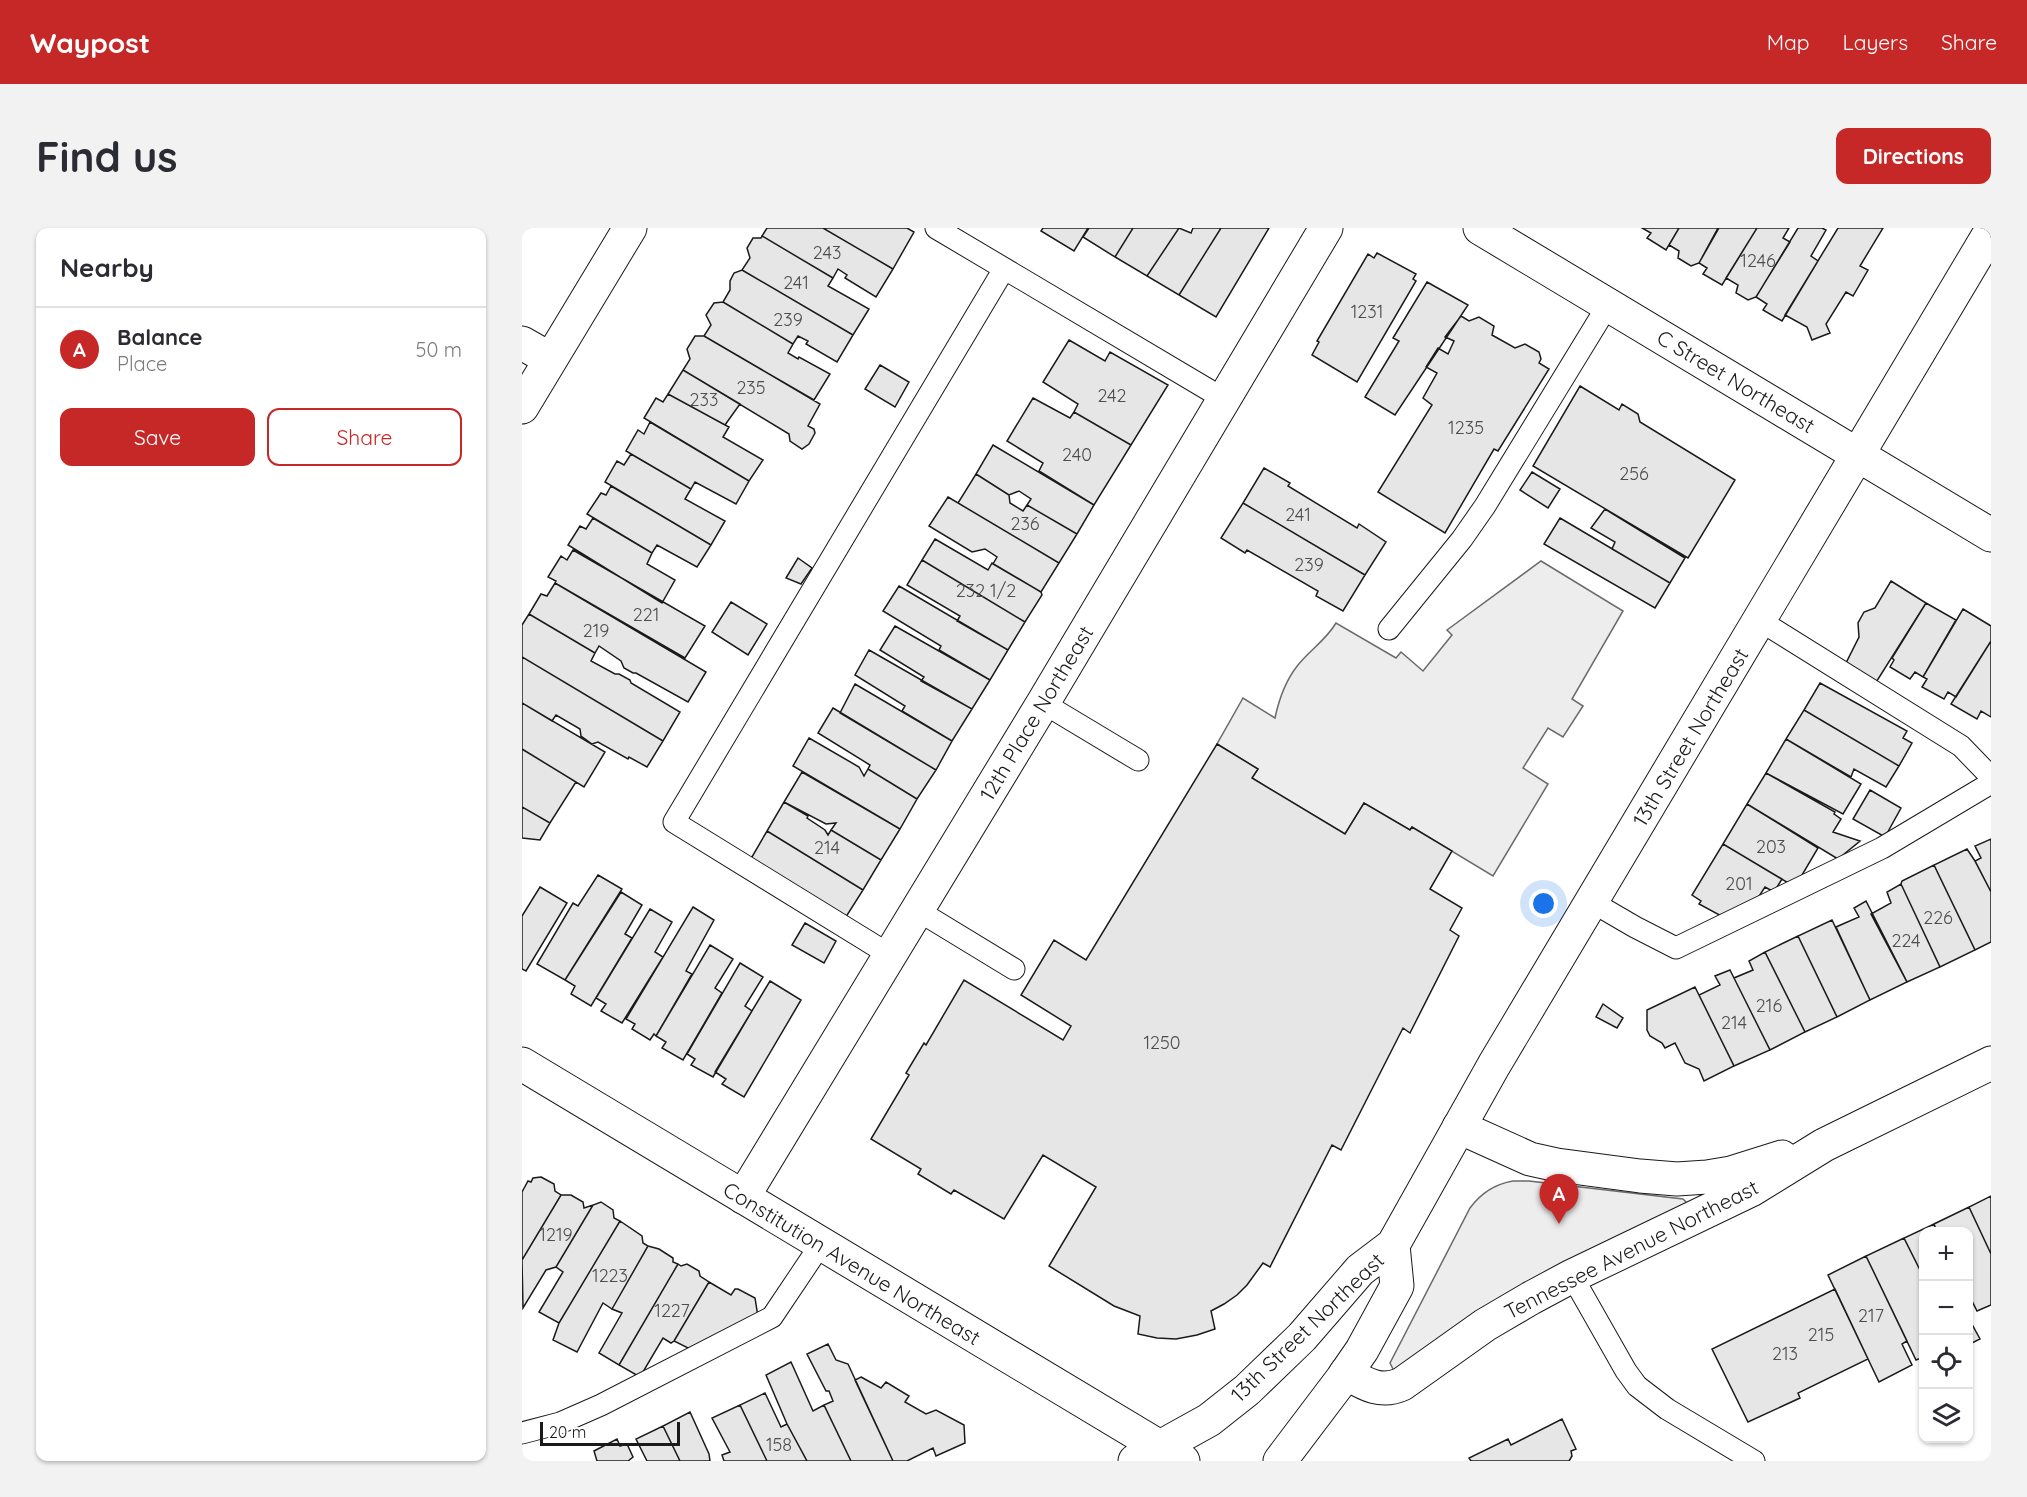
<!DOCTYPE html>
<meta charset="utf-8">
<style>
body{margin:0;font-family:Quicksand,sans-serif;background:#f2f2f3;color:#2b2b33}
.controls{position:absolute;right:18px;bottom:18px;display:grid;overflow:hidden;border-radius:12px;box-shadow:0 2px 4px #0004}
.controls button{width:54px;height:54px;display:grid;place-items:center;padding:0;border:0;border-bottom:2px solid #e1e1e2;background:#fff;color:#2b2b33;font:30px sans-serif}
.scale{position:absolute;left:18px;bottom:15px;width:140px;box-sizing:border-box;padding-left:6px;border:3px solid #1a1a1a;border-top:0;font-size:16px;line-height:21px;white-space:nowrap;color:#1a1a1a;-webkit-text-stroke:4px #fff;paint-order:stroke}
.you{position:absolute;left:1022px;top:676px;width:21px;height:21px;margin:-15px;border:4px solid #fff;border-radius:50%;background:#1a73e8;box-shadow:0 0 0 9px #1a73e833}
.badge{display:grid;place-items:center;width:39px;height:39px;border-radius:50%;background:#c62828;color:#fff;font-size:20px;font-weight:700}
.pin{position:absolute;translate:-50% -50px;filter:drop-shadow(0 2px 3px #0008)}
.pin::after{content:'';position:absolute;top:32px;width:21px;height:18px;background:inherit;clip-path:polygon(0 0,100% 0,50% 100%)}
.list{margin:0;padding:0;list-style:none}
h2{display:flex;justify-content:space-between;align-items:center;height:78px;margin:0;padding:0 24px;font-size:26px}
h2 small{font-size:20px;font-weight:400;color:#7c7c81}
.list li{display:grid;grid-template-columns:39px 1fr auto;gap:18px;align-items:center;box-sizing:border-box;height:84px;padding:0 24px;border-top:2px solid #e1e1e2}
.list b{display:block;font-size:22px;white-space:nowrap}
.list p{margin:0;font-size:20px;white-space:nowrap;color:#7c7c81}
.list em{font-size:20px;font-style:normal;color:#7c7c81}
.actions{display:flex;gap:12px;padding:18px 24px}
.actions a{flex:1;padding:14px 0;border:2px solid #c62828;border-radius:12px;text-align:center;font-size:21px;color:#c62828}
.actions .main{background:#c62828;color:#fff}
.icon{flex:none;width:33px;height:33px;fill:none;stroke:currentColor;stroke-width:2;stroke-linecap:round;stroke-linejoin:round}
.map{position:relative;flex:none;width:1469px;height:1233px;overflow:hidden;border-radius:12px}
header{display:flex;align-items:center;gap:36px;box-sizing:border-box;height:84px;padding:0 30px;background:#c62828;color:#fff}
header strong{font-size:28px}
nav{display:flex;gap:33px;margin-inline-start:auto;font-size:21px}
.intro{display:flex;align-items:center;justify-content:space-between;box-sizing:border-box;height:144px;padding:0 36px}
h1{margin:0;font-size:42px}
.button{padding:15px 27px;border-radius:12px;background:#c62828;color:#fff;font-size:21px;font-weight:700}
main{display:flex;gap:36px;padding:0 36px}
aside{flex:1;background:#fff;border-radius:12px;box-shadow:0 2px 4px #0004}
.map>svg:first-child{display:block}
.park{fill:#ededed;stroke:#6a6a6a;stroke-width:1.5}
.building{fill:#e6e6e6;stroke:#1a1a1a;stroke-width:1.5}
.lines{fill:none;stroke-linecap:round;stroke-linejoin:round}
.lane-casing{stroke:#1a1a1a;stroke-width:23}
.street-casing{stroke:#1a1a1a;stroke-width:35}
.secondary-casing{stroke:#1a1a1a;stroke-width:35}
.lane{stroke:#fff;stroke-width:21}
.street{stroke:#fff;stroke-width:33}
.secondary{stroke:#fff;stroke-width:33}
.labels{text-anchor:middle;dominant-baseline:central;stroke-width:4.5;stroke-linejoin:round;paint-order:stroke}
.number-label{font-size:18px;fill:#4d4d4d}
.street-label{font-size:21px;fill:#1a1a1a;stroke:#fff}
</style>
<header>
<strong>Waypost</strong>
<nav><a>Map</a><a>Layers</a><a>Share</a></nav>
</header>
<div class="intro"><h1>Find us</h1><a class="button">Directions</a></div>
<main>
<aside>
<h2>Nearby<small></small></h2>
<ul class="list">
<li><span class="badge">A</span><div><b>Balance</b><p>Place</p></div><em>50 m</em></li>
</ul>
<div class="actions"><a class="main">Save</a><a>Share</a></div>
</aside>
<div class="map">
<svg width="1469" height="1233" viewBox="0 0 1469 1233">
<rect width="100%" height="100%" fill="#fff"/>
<path class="park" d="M 1019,333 L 1101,383 L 1050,471 L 1061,478 L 1041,509 L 1026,500 L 1001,540 L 1026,556 L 971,648 L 890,599 L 888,602 L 842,575 L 823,606 L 730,550 L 736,541 L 695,516 L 721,470 L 753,490 C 757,471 763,453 776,437 C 788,422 804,412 814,395 L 874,430 L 879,424 L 901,443 L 930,407 L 925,402 Z
M 991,953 L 1007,953 L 1161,971 L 1165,975 L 872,1143 L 868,1135 L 948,980 C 959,965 973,956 991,953 Z"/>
<path class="building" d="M 245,0 L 301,0 L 371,41 L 354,69 L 323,50 L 325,47 L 316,41 L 311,50 L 240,8 Z
M 301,0 L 385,0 L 392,4 L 371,41 Z
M 521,0 L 566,0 L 552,23 L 519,3 Z
M 567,0 L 611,0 L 593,29 L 561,9 Z
M 611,0 L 657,0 L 625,48 L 593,29 Z
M 657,0 L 669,5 L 671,0 L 699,0 L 657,67 L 625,48 Z
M 699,0 L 747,0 L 694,89 L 657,67 Z
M 1120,0 L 1157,0 L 1144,22 L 1125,10 L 1129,5 Z
M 1157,0 L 1196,0 L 1177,35 L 1169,38 L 1156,30 L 1157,23 L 1147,17 Z
M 1197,0 L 1235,0 L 1200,57 L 1181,46 L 1185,40 L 1177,35 Z
M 1235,0 L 1267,0 L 1261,10 L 1268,14 L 1234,69 L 1226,72 L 1214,65 L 1216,57 L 1204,50 Z
M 1276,0 L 1300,0 L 1304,2 L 1289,28 L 1296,33 L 1260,93 L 1241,82 L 1245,76 L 1234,69 Z
M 1316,0 L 1361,0 L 1338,38 L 1346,42 L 1331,68 L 1324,64 L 1304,96 L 1308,105 L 1290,112 L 1285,99 L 1263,87 Z
M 240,8 L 311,50 L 306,58 L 347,81 L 331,107 L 220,42 L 228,30 L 225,20 L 231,10 L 239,10 Z
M 855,25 L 894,46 L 891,51 L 894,53 L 835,154 L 790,127 L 797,114 L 795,113 L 846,26 L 852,30 Z
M 220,42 L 331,107 L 315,134 L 284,116 L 286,113 L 276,108 L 271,116 L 201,74 L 208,62 L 208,53 L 212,45 Z
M 905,54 L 946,77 L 873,187 L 843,169 L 877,113 L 871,110 Z
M 201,74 L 271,116 L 266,125 L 276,131 L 277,129 L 308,146 L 292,172 L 182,108 L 189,97 L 184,87 L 192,75 Z
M 939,88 L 947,93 L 957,89 L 972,98 L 970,107 L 993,120 L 1003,116 L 1017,124 L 1019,131 L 1017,135 L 1027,141 L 976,223 L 972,221 L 923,305 L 856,264 L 910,177 L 901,170 L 915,145 L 904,139 L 916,120 L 926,126 L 932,113 L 923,109 Z
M 173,108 L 182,108 L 298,176 L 286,198 L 292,201 L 293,205 L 287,216 L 280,221 L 268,213 L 267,206 L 161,142 L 168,131 L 165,121 Z
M 547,112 L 583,133 L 588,124 L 646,157 L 609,217 L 552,184 L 556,176 L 521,154 Z
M 358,137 L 387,154 L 373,179 L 343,161 Z
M 161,142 L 218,176 L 203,197 L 146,166 Z
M 1058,158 L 1097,182 L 1100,176 L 1116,186 L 1118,194 L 1213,252 L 1166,330 L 1011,238 Z
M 146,166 L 207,199 L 201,209 L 241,232 L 227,253 L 122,190 L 134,170 L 141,174 Z
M 511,170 L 548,190 L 552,184 L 609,217 L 572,277 L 517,243 L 521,235 L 485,213 Z
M 128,194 L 227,253 L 214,276 L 173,254 L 169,261 L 104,223 L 116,202 L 122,206 Z
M 471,217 L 572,277 L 555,306 L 505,277 L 509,271 L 497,263 L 487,267 L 454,246 Z
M 109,226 L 169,261 L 163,271 L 203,293 L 189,317 L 83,254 L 95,233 L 102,237 Z
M 742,240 L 768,255 L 766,258 L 835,300 L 837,296 L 864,314 L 843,347 L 721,275 Z
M 1010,244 L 1038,261 L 1026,280 L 998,262 Z
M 454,246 L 487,267 L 488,275 L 501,283 L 505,277 L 555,306 L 537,335 L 436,275 Z
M 89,258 L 189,317 L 175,339 L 135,317 L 130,325 L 65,286 L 79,265 L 84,267 Z
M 426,269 L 537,335 L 519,364 L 471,336 L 475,329 L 463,321 L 450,324 L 407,298 Z
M 721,275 L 843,347 L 821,383 L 794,368 L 796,363 L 725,322 L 723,325 L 699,310 Z
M 1083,281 L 1163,330 L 1148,355 L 1090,321 L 1093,314 L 1069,300 Z
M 71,290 L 130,325 L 125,336 L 153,352 L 140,375 L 46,317 L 58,298 L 64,301 Z
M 1038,290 L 1148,355 L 1133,380 L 1022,316 Z
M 413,311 L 466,342 L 470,335 L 519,364 L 520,367 L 503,394 L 400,332 Z
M 51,322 L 183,398 L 163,430 L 33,355 L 34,353 L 26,349 L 39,328 L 45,332 Z
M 276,330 L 290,340 L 279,356 L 264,350 Z
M 400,332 L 503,394 L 486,422 L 435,393 L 438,388 L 385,357 Z
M 1369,353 L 1404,375 L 1353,456 L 1322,439 L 1337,409 L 1336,395 L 1342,384 L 1353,380 Z
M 33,355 L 184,444 L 166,474 L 114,445 L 111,445 L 102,440 L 99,433 L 77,418 L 73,425 L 7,386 L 19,366 L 25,368 Z
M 377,358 L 486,422 L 468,452 L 417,422 L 419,418 L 361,383 Z
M 209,374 L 245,396 L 226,427 L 190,404 Z
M 1404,375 L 1434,392 L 1401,449 L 1393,444 L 1388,451 L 1368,439 L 1372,432 L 1370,430 Z
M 1441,381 L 1469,398 L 1469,413 L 1434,469 L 1426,464 L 1422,471 L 1400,459 L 1405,451 L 1401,449 Z
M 7,386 L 73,425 L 69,433 L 93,446 L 97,446 L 108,452 L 109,455 L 158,484 L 141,513 L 0,429 L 0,397 Z
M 373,398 L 468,452 L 450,481 L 399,453 L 402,449 L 358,422 Z
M 1469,413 L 1469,489 L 1459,483 L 1455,491 L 1429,476 Z
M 347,422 L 450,481 L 430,513 L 380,483 L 383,478 L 333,447 Z
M 0,429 L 141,513 L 125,539 L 107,529 L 106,531 L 76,514 L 70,516 L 59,508 L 58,501 L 34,487 L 30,493 L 0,475 Z
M 1298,455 L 1385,503 L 1381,510 L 1390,515 L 1377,538 L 1282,482 Z
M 333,456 L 430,513 L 414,542 L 318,485 Z
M 0,475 L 83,524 L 62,559 L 0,521 Z
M 311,480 L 414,542 L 395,571 L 346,541 L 348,537 L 296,505 Z
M 1282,482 L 1377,538 L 1364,559 L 1332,541 L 1329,549 L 1264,511 Z
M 287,510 L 337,539 L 342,548 L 346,541 L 395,571 L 378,601 L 271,538 Z
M 1264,511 L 1339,556 L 1321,586 L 1244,545 Z
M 695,516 L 736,541 L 730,550 L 823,606 L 842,575 L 888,602 L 890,599 L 930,623 L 908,661 L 940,680 L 928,702 L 937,708 L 888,805 L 881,800 L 819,922 L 810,917 L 748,1039 L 741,1035 L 725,1057 L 715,1067 L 702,1076 L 689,1083 L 693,1101 L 675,1107 L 654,1111 L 635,1110 L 616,1106 L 618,1088 L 592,1078 L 527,1038 L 574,959 L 521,927 L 482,991 L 432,962 L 429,966 L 396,946 L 399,941 L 349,911 L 387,847 L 384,845 L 402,815 L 404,817 L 442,752 L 541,812 L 549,798 L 499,767 L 532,712 L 564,732 Z
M 0,521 L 54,554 L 28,595 L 0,579 Z
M 280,544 L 378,601 L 359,632 L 309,602 L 314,595 L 304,596 L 262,574 Z
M 1244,545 L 1313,584 L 1312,586 L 1319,591 L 1311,604 L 1338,613 L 1316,631 L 1225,576 Z
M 1348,562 L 1379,580 L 1363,609 L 1331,591 Z
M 262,574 L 286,588 L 285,590 L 303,602 L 306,607 L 309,602 L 359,632 L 341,662 L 245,603 Z
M 1225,576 L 1296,620 L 1273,659 L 1201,616 Z
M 0,579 L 28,595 L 18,612 L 0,610 Z
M 245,603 L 341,662 L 322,692 L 227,634 Z
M 1469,611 L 1469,664 L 1453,633 L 1459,630 L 1453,618 Z
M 1201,616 L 1260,651 L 1252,664 L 1243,659 L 1234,673 L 1201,689 L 1177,676 L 1179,673 L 1170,667 Z
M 1445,621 L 1453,633 L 1469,664 L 1469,714 L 1453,722 L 1412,637 Z
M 1412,637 L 1453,722 L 1418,739 L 1379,656 L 1380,653 Z
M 76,647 L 100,661 L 43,752 L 15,736 L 51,675 L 56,678 Z
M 1379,656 L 1418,739 L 1385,754 L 1349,686 L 1369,675 L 1365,664 Z
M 18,659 L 45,675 L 4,743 L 0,741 L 0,688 Z
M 99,664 L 120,677 L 103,706 L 110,710 L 69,778 L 49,766 L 53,758 L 43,752 Z
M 1344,673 L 1385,754 L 1348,772 L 1314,699 L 1337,689 L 1332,680 Z
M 171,679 L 192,692 L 164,743 L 170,746 L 134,808 L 132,806 L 128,812 L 110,801 L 113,796 L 104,791 Z
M 128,681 L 150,694 L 133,724 L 141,729 L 100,795 L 79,783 L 84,776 L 74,770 Z
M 1310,692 L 1348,772 L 1315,789 L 1276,708 Z
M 283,695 L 314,713 L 302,735 L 270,717 Z
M 1276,708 L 1315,789 L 1283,804 L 1243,724 Z
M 188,717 L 211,731 L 193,760 L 200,765 L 161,832 L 140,820 L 144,814 L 134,808 Z
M 1243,724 L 1283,804 L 1248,822 L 1212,750 L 1231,742 L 1227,733 Z
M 218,735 L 241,749 L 223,778 L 230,783 L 191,849 L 169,837 L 173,831 L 165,826 Z
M 1208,742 L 1248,822 L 1212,838 L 1177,767 L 1198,757 L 1193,748 Z
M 248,753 L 279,772 L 222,869 L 200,856 L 204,851 L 193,844 Z
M 1173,759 L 1212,838 L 1182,853 L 1177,841 L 1163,835 L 1153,815 L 1143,820 L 1140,815 L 1128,808 L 1125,802 L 1125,782 Z
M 1081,776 L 1101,790 L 1095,800 L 1074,789 Z
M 19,949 L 32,956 L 33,963 L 39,967 L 0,1032 L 0,964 L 6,953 L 9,954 L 11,950 Z
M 39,967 L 49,967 L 61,974 L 62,980 L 71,977 L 34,1039 L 24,1042 L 1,1080 L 0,1032 Z
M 1469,968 L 1469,1026 L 1447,979 Z
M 79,974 L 91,982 L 92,990 L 98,993 L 37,1095 L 17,1084 L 41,1044 L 34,1039 L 71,977 Z
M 1447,979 L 1469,1026 L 1469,1077 L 1455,1083 L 1446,1065 L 1446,1004 L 1415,1004 L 1412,996 Z
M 98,993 L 120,1008 L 121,1015 L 126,1018 L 90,1081 L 81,1075 L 55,1124 L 31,1112 L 37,1095 Z
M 1412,996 L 1415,1004 L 1402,1004 L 1402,1050 L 1382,1010 Z
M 1382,1010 L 1402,1050 L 1402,1129 L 1394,1132 L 1344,1028 Z
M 126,1018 L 137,1021 L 151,1030 L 151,1034 L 156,1036 L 97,1137 L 77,1125 L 100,1085 L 90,1081 Z
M 1344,1028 L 1385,1113 L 1380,1116 L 1390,1137 L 1357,1154 L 1306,1047 Z
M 156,1036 L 159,1038 L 165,1036 L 177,1043 L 178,1048 L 187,1054 L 152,1113 L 149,1115 L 141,1110 L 118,1149 L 97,1137 Z
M 187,1054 L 209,1067 L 213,1061 L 216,1061 L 233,1070 L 236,1089 L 168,1121 L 152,1113 Z
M 1313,1061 L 1346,1131 L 1276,1165 L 1278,1170 L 1226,1194 L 1190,1121 Z
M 1446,1089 L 1458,1111 L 1446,1117 Z
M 306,1116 L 314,1132 L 326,1136 L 371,1233 L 329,1233 L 302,1177 L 311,1173 L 307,1163 L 304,1163 L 285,1126 Z
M 269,1134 L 291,1183 L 302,1177 L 329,1233 L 285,1233 L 265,1196 L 244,1147 Z
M 339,1149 L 359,1160 L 364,1154 L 387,1168 L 383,1174 L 404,1186 L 414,1182 L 442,1197 L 443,1215 L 414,1228 L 411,1220 L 385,1233 L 371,1233 L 333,1152 Z
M 243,1165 L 259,1199 L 265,1196 L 285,1233 L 245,1233 L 218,1177 Z
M 218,1177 L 245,1233 L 202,1233 L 200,1227 L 208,1224 L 190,1190 Z
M 168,1184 L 187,1226 L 188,1233 L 158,1233 L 141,1198 Z
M 1040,1191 L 1054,1221 L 1049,1223 L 1050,1228 L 1047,1233 L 949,1233 L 947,1230 L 986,1211 L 989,1217 Z
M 141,1198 L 158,1233 L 125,1233 L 114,1211 Z
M 95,1211 L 98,1218 L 105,1216 L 111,1229 L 106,1233 L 75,1233 L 72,1223 Z"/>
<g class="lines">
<g class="lane-casing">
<path id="lane" d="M 414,0 L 702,171
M 1237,392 L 1439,518 L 1469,549
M 867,401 L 940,311 L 963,278 L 1086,77
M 521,475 L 616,532
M 1070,674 L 1113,699 L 1154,720 L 1360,620 L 1469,555
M 395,682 L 492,741
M 368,727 L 152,594 L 482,41
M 1050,1048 L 1104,1143 L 1115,1158 L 1145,1181 L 1232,1233
M 0,1205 L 38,1195 L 79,1177 L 250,1089 L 299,1016"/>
</g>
<g class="street-casing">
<path id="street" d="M 0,115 L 28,131
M 0,179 L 108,0
M 937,899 L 1008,931 L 1035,937 L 1118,948 L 1155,951 L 1185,949 L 1209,945 L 1260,929
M 221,969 L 521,475 L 804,0
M 824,1145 C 843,1156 859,1166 880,1156 L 963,1097 L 1009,1070 L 1050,1048 L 1229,962 L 1302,917 L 1469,835"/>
</g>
<g class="secondary-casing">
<path id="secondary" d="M 958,0 L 1469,307
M 0,836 L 661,1233
M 613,1233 L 687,1192 L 725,1162 L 780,1109 L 838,1042 L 871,1017 L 972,837 L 1469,3
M 758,1233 L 820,1151 L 840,1122 L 875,1058 L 871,1017"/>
</g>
<use href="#lane" class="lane"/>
<use href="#street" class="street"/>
<use href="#secondary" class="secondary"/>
</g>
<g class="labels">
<g class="number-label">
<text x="305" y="24">243</text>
<text x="1236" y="32">1246</text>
<text x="274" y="54">241</text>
<text x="845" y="83">1231</text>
<text x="266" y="91">239</text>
<text x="229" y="159">235</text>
<text x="590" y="167">242</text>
<text x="182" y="171">233</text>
<text x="944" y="199">1235</text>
<text x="555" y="226">240</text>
<text x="1112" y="245">256</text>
<text x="776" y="286">241</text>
<text x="503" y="295">236</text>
<text x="787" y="336">239</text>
<text x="464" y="362">232 1/2</text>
<text x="124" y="386">221</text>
<text x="74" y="402">219</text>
<text x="1249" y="618">203</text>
<text x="305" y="619">214</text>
<text x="1217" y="655">201</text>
<text x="1416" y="689">226</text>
<text x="1384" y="712">224</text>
<text x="1247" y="777">216</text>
<text x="1212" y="794">214</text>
<text x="640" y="814">1250</text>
<text x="34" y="1006">1219</text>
<text x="88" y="1047">1223</text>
<text x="150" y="1082">1227</text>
<text x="1349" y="1087">217</text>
<text x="1299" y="1106">215</text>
<text x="1263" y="1125">213</text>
<text x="257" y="1216">158</text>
</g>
<g class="street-label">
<text transform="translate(1214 153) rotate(31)">C Street Northeast</text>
<text transform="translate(514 485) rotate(-59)">12th Place Northeast</text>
<text transform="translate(1168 509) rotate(-59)">13th Street Northeast</text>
<text transform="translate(1109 1021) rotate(-27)">Tennessee Avenue Northeast</text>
<text transform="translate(330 1035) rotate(31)">Constitution Avenue Northeast</text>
<text transform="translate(785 1099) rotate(-44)">13th Street Northeast</text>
</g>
</g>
</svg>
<div class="controls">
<button>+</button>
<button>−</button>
<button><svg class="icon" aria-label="locate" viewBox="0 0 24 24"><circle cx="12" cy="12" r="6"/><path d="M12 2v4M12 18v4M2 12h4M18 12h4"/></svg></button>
<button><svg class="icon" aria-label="layers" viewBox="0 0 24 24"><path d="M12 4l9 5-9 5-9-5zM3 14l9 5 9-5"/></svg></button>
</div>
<div class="scale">20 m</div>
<div class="you"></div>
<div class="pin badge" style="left:1037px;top:996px">A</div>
</div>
</main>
